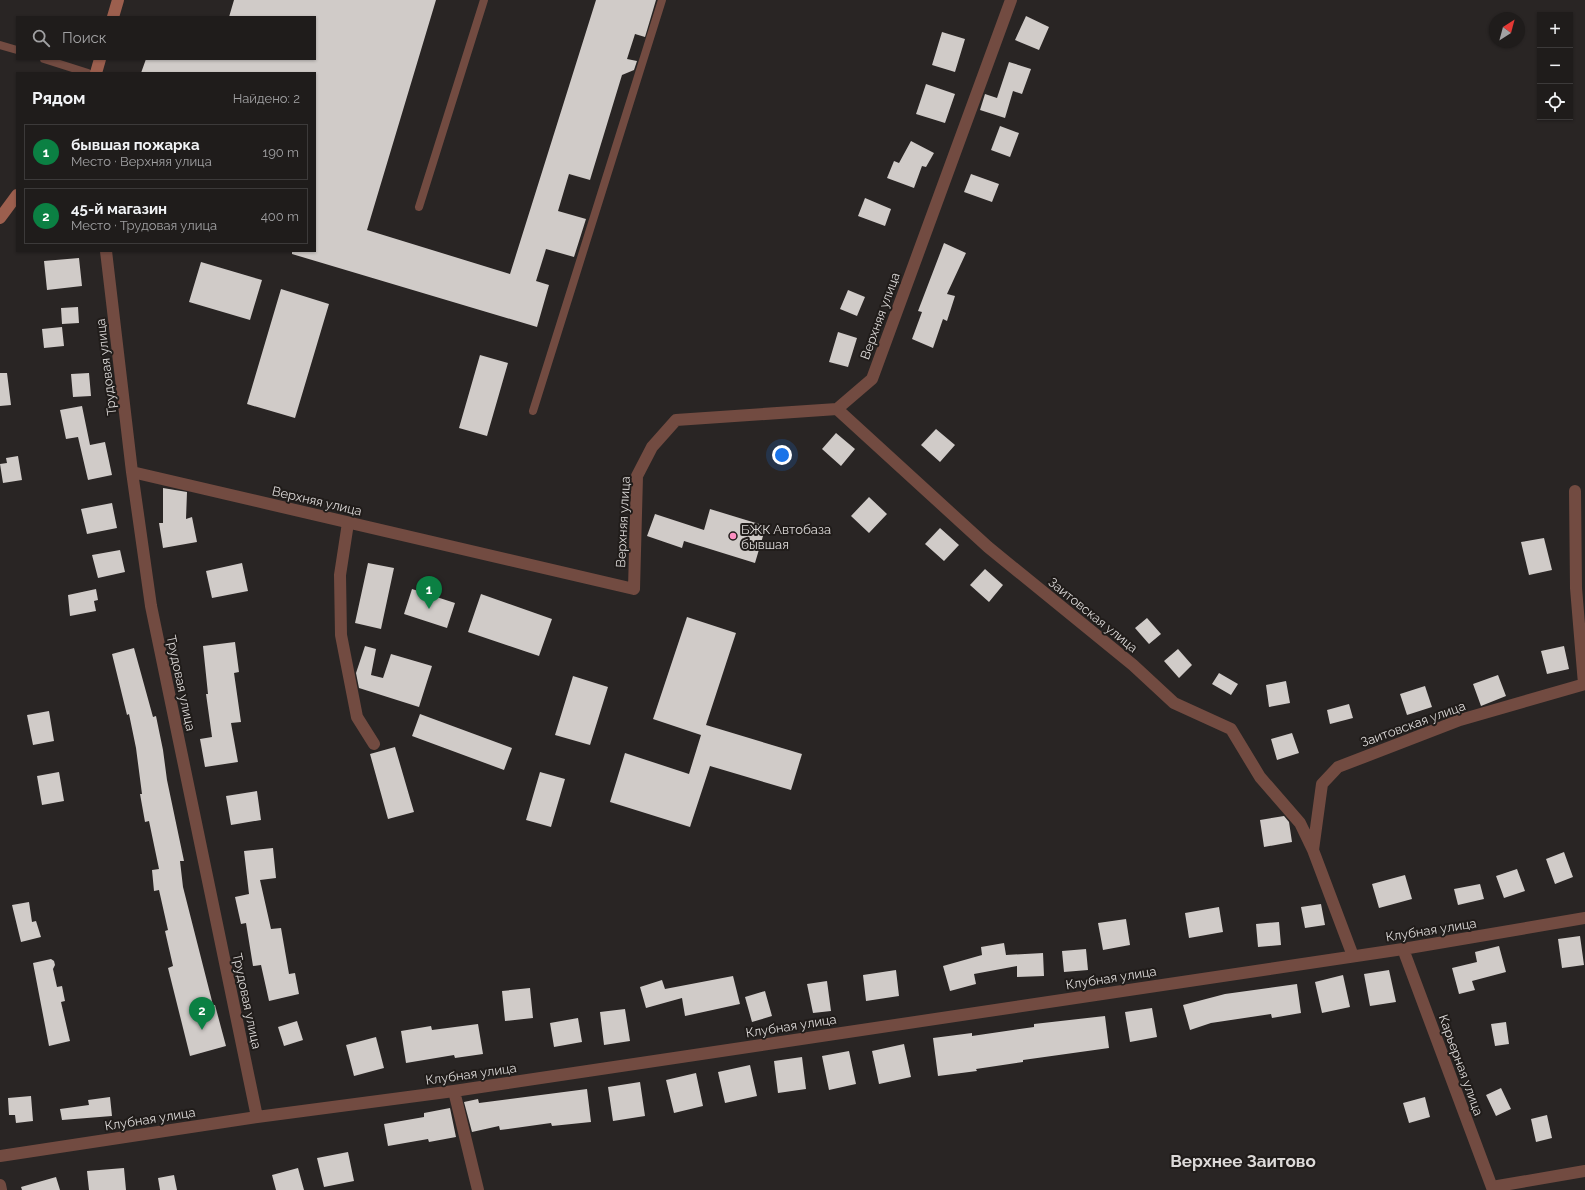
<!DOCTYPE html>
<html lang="ru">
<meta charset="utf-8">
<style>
body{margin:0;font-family:Raleway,sans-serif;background:#272524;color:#f1f3f6}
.controls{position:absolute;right:12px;top:12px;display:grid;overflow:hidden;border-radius:0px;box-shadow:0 1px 3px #0004}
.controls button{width:36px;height:36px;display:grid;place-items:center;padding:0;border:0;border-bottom:1px solid #3c3a3a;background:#1f1c1b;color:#f1f3f6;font:20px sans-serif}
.compass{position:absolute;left:1489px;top:12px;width:36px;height:36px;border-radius:50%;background:#1f1c1b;box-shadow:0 1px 3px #0004;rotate:36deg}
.you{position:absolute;left:782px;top:455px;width:14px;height:14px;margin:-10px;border:3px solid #fff;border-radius:50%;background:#1a73e8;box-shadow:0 0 0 6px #1a73e833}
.badge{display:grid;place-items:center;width:26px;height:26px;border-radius:50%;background:#0b8043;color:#fff;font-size:13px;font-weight:700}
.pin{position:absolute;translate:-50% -33px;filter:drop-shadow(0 1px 2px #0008)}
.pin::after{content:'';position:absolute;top:21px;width:14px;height:12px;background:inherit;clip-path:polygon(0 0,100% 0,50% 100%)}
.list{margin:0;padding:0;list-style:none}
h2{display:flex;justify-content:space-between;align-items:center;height:52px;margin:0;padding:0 16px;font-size:17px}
h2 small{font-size:13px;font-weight:400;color:#a1a1a3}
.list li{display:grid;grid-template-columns:26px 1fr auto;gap:12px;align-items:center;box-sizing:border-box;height:56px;margin:0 8px 8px;padding:0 8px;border:1px solid #3c3a3a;border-radius:0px}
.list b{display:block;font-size:15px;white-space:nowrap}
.list p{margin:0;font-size:13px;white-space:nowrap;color:#a1a1a3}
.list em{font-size:13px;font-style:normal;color:#a1a1a3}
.icon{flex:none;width:22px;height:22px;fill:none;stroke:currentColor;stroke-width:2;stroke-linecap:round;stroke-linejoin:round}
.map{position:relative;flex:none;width:1585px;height:1190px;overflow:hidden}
.search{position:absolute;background:#1f1c1b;box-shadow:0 1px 3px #0004;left:16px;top:16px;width:300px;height:44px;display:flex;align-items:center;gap:10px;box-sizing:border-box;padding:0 14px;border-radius:0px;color:#a1a1a3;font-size:15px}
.panel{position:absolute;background:#1f1c1b;box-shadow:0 1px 3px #0004;left:16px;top:72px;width:300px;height:180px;border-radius:0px}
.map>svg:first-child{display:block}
.building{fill:#d0cbc8}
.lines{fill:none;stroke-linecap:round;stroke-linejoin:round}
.lane{stroke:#724b41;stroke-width:8}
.street{stroke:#724b41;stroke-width:12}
.secondary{stroke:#9c5f4e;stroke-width:12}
.poi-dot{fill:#fc8fc1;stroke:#201c1a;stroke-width:1.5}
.labels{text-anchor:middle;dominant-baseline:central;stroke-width:4;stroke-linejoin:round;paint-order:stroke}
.street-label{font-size:13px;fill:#dcd9d8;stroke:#201c1a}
.poi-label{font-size:13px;fill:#dcd9d8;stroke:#201c1a;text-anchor:start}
.district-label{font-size:17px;font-weight:bold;fill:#dcd9d8;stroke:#201c1a}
</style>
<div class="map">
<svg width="1585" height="1190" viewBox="0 0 1585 1190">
<rect width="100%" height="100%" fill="#292524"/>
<path class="building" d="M 234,0 L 436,0 L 367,230 L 510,274 L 596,0 L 656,0 L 645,37 L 635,34 L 627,59 L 637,61 L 634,70 L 622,75 L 590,180 L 569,174 L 558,211 L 586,219 L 574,257 L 546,249 L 536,281 L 549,285 L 537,327 L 292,254 L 292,251 L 315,251 L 315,73 L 141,73 L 146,59 L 315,59 L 315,17 L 229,17 Z
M 1026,16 L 1049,27 L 1039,50 L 1015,40 Z
M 942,32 L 965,39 L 955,72 L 932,65 Z
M 1009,62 L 1031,69 L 1022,94 L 1013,91 L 1005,118 L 980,110 L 985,94 L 997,98 Z
M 926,84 L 955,94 L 945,123 L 916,114 Z
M 1000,126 L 1019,133 L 1010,157 L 991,150 Z
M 911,141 L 934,153 L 926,167 L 922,166 L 914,188 L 887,178 L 894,161 L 899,163 Z
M 971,174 L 999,184 L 992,202 L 964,192 Z
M 865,198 L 891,209 L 885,226 L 858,216 Z
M 944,243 L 966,253 L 947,294 L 955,296 L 947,321 L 943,319 L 933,348 L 912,339 L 922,312 L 918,311 Z
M 79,258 L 82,286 L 47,290 L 44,261 Z
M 201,262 L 262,280 L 250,320 L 189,302 Z
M 281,289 L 329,304 L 295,418 L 247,404 Z
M 848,290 L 865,297 L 857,316 L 840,309 Z
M 78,307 L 79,323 L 62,324 L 61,308 Z
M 62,327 L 64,346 L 44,348 L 42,329 Z
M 838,332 L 857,338 L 848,367 L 829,362 Z
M 480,355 L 508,363 L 487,436 L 459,428 Z
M 0,373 L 7,373 L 11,405 L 0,406 Z
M 89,373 L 91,396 L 73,397 L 71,374 Z
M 82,406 L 90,445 L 105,442 L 112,475 L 88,480 L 78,437 L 66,439 L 60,410 Z
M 936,429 L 955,445 L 940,462 L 921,445 Z
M 836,433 L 855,449 L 841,466 L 822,449 Z
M 18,456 L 22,480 L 3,483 L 0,464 L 7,463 L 6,458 Z
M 163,488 L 187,492 L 186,519 L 192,517 L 197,542 L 163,548 L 159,523 L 163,523 Z
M 869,497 L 887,514 L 869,533 L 851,516 Z
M 112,503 L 117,528 L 87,534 L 81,509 Z
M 710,509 L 766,526 L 755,563 L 684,541 L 682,548 L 647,536 L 655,514 L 704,530 Z
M 940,528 L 959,545 L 944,561 L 925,544 Z
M 1544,538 L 1552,570 L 1529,575 L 1521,542 Z
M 120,550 L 125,572 L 98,578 L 92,555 Z
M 242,563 L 248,591 L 212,598 L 206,571 Z
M 368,563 L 394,568 L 381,629 L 355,623 Z
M 985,569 L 1003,585 L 989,602 L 970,585 Z
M 96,589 L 98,600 L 94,601 L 96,611 L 70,616 L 68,595 Z
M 412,589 L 455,603 L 447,628 L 404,614 Z
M 481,594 L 552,619 L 539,656 L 468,632 Z
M 687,617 L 736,633 L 706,725 L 802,754 L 791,790 L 710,766 L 690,827 L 610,802 L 625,753 L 689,774 L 701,735 L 653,719 Z
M 1147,618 L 1161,634 L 1149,644 L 1135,628 Z
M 235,642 L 239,672 L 234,673 L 241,722 L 231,723 L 238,762 L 205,767 L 200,739 L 212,737 L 206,694 L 208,694 L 203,646 Z
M 365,646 L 376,649 L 371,675 L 383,678 L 391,654 L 432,666 L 419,707 L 359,688 L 356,673 Z
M 1564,646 L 1569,669 L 1547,674 L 1541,651 Z
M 134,648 L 153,717 L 156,716 L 163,750 L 167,780 L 184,861 L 180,861 L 183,887 L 213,1005 L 215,1005 L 226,1046 L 190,1056 L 168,968 L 173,966 L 165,931 L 168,930 L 159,890 L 154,891 L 152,870 L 159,869 L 149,821 L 145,822 L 140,794 L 142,794 L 136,748 L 129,714 L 127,715 L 112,654 Z
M 1178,649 L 1192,665 L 1179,678 L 1164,661 Z
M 1219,673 L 1238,684 L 1231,695 L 1212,684 Z
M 1498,675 L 1506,696 L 1481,706 L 1473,684 Z
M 573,676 L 608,687 L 590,745 L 555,735 Z
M 1286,681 L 1290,703 L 1269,707 L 1266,685 Z
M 1425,686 L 1432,707 L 1407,715 L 1400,694 Z
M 1349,704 L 1353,718 L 1330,724 L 1327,710 Z
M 49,711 L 54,741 L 33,745 L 27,715 Z
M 420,714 L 512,748 L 504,770 L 412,736 Z
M 1292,733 L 1299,753 L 1277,760 L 1271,739 Z
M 395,747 L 414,812 L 388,819 L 370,754 Z
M 59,772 L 64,801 L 42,805 L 37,776 Z
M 540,772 L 565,779 L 551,827 L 526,820 Z
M 257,791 L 261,820 L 231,825 L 226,796 Z
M 1284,816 L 1289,822 L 1292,842 L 1264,847 L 1260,820 Z
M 273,848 L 276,878 L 260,880 L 271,929 L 281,928 L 289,974 L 295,973 L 299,994 L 269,1001 L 261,965 L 253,966 L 246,923 L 241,924 L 235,897 L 249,894 L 244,851 Z
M 1564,852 L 1573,877 L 1555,884 L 1546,859 Z
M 1517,869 L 1525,891 L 1504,898 L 1496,876 Z
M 1405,875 L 1412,899 L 1379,908 L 1372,884 Z
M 1480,884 L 1484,899 L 1458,905 L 1454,889 Z
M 29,902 L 32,922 L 36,921 L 41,937 L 21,942 L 12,905 Z
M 1321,904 L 1325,925 L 1305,928 L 1301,907 Z
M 1219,907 L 1223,932 L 1189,938 L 1185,913 Z
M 1126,919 L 1130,945 L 1103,950 L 1098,923 Z
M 1279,922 L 1281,945 L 1258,947 L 1256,924 Z
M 1580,936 L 1584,965 L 1562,968 L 1558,939 Z
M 1004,943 L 1006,955 L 1043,953 L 1044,976 L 1017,977 L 1017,966 L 974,974 L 976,984 L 950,991 L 943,966 L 982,955 L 981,947 Z
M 1499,946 L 1506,972 L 1472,981 L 1475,990 L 1459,994 L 1452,968 L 1477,962 L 1475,952 Z
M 1086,949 L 1088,970 L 1064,972 L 1062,951 Z
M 51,959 L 54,961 L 55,965 L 53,969 L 57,987 L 62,986 L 65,1001 L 61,1002 L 70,1041 L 49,1046 L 33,963 Z
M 896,970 L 899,996 L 866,1001 L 863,975 Z
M 1389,970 L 1396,1002 L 1370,1006 L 1364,974 Z
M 1343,975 L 1350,1007 L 1322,1013 L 1315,982 Z
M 733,976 L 740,1004 L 685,1016 L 682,998 L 646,1008 L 640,987 L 662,980 L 665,989 Z
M 827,981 L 831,1011 L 813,1013 L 807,984 Z
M 1297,984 L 1301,1013 L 1272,1018 L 1271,1014 L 1211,1023 L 1190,1030 L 1183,1005 L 1225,994 Z
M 530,988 L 533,1018 L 505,1021 L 502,991 Z
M 765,991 L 772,1016 L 752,1022 L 745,997 Z
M 1152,1008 L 1157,1037 L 1130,1042 L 1125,1012 Z
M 625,1009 L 630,1041 L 604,1045 L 600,1012 Z
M 1105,1016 L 1109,1048 L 1023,1060 L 1023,1062 L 976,1069 L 977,1071 L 938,1076 L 933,1038 L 972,1033 L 972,1036 L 1034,1027 L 1034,1024 Z
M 578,1018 L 582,1042 L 554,1047 L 550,1023 Z
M 297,1021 L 303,1040 L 284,1046 L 278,1027 Z
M 1506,1022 L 1509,1044 L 1495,1046 L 1491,1024 Z
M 478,1024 L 483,1054 L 455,1058 L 454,1055 L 406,1063 L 401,1031 L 431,1026 L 432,1030 Z
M 376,1037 L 384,1068 L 354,1076 L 346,1045 Z
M 904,1044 L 911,1077 L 879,1084 L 872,1051 Z
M 849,1051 L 856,1084 L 829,1090 L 822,1056 Z
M 802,1057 L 806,1089 L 778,1093 L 774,1061 Z
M 750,1065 L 757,1096 L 725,1103 L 718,1072 Z
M 696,1073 L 703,1106 L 674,1113 L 666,1080 Z
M 640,1082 L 645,1116 L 613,1121 L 608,1087 Z
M 1501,1088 L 1511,1109 L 1496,1116 L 1486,1095 Z
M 587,1089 L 591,1122 L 552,1126 L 551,1123 L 500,1130 L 499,1126 L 472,1132 L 464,1102 L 478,1099 L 479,1103 Z
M 31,1096 L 33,1121 L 16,1123 L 15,1115 L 9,1115 L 8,1098 Z
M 110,1097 L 112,1116 L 62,1120 L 60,1109 L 89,1105 L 88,1100 Z
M 1425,1097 L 1430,1117 L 1409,1123 L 1403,1103 Z
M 450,1108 L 456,1137 L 429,1142 L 428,1139 L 388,1146 L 384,1124 L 424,1117 L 424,1113 Z
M 1547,1115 L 1552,1138 L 1536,1142 L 1531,1119 Z
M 348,1152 L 354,1181 L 324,1187 L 317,1158 Z
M 124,1168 L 126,1190 L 89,1190 L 87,1171 Z
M 298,1168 L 304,1190 L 276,1190 L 272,1175 Z
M 174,1175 L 177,1190 L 160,1190 L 158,1178 Z
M 56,1177 L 60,1190 L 22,1190 L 21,1187 Z"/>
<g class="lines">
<path class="lane" d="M 0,45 L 17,50
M 44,59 L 88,73
M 419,207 L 484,0
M 533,411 L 662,0"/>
<path class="street" d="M 106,251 L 132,472 L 151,606 L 257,1117
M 837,409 L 988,547 L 1133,665 L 1174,703 L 1231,729 L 1260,777 L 1300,823 L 1313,850
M 132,472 L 634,589 L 637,476 L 652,447 L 676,420 L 837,409 L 872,379 L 1011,0
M 1575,491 L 1576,588 L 1584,684
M 348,523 L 340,575 L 341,635 L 357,717 L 374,744
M 1403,949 L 1493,1190
M 1353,956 L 1313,850 L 1322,784 L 1338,767 L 1460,720 L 1585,684
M 454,1091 L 478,1190
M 0,1156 L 257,1117 L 454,1091 L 1403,949 L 1585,918
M 0,1185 L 1,1190
M 1492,1187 L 1585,1171"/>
<path class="secondary" d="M 113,17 L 118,0
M 96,73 L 100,59
M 0,218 L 17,195"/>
</g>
<circle class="poi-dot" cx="733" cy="536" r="4"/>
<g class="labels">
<g class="street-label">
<text transform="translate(880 316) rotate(-70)">Верхняя улица</text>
<text transform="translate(106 367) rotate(-97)">Трудовая улица</text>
<text transform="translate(317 501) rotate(13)">Верхняя улица</text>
<text transform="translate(623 522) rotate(-87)">Верхняя улица</text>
<text transform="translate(1093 615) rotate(39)">Заитовская улица</text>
<text transform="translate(181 683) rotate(78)">Трудовая улица</text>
<text transform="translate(1413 724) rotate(-20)">Заитовская улица</text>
<text transform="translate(1431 930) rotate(-9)">Клубная улица</text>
<text transform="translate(1111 978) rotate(-9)">Клубная улица</text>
<text transform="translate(247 1001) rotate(78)">Трудовая улица</text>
<text transform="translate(791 1026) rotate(-9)">Клубная улица</text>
<text transform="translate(1461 1065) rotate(70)">Карьерная улица</text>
<text transform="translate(471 1074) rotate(-8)">Клубная улица</text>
<text transform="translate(150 1119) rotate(-9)">Клубная улица</text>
</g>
<g class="poi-label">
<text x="741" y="529">БЖК Автобаза<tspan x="741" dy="15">бывшая</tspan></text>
</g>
<g class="district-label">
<text x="1243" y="1161">Верхнее Заитово</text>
</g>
</g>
</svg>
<div class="controls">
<button>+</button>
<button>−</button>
<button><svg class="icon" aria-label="locate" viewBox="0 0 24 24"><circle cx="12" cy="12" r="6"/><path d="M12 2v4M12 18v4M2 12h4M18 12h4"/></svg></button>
</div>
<svg class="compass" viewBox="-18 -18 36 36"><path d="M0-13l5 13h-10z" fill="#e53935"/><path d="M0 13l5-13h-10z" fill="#a1a1a3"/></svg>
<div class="you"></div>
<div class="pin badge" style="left:429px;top:609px">1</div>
<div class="pin badge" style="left:202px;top:1030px">2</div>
<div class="search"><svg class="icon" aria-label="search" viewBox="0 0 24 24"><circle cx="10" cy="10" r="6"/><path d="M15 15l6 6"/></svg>Поиск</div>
<section class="panel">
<h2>Рядом<small>Найдено: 2</small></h2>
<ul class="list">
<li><span class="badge">1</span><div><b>бывшая пожарка</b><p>Место · Верхняя улица</p></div><em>190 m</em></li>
<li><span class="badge">2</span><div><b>45-й магазин</b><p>Место · Трудовая улица</p></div><em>400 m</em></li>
</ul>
</section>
</div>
